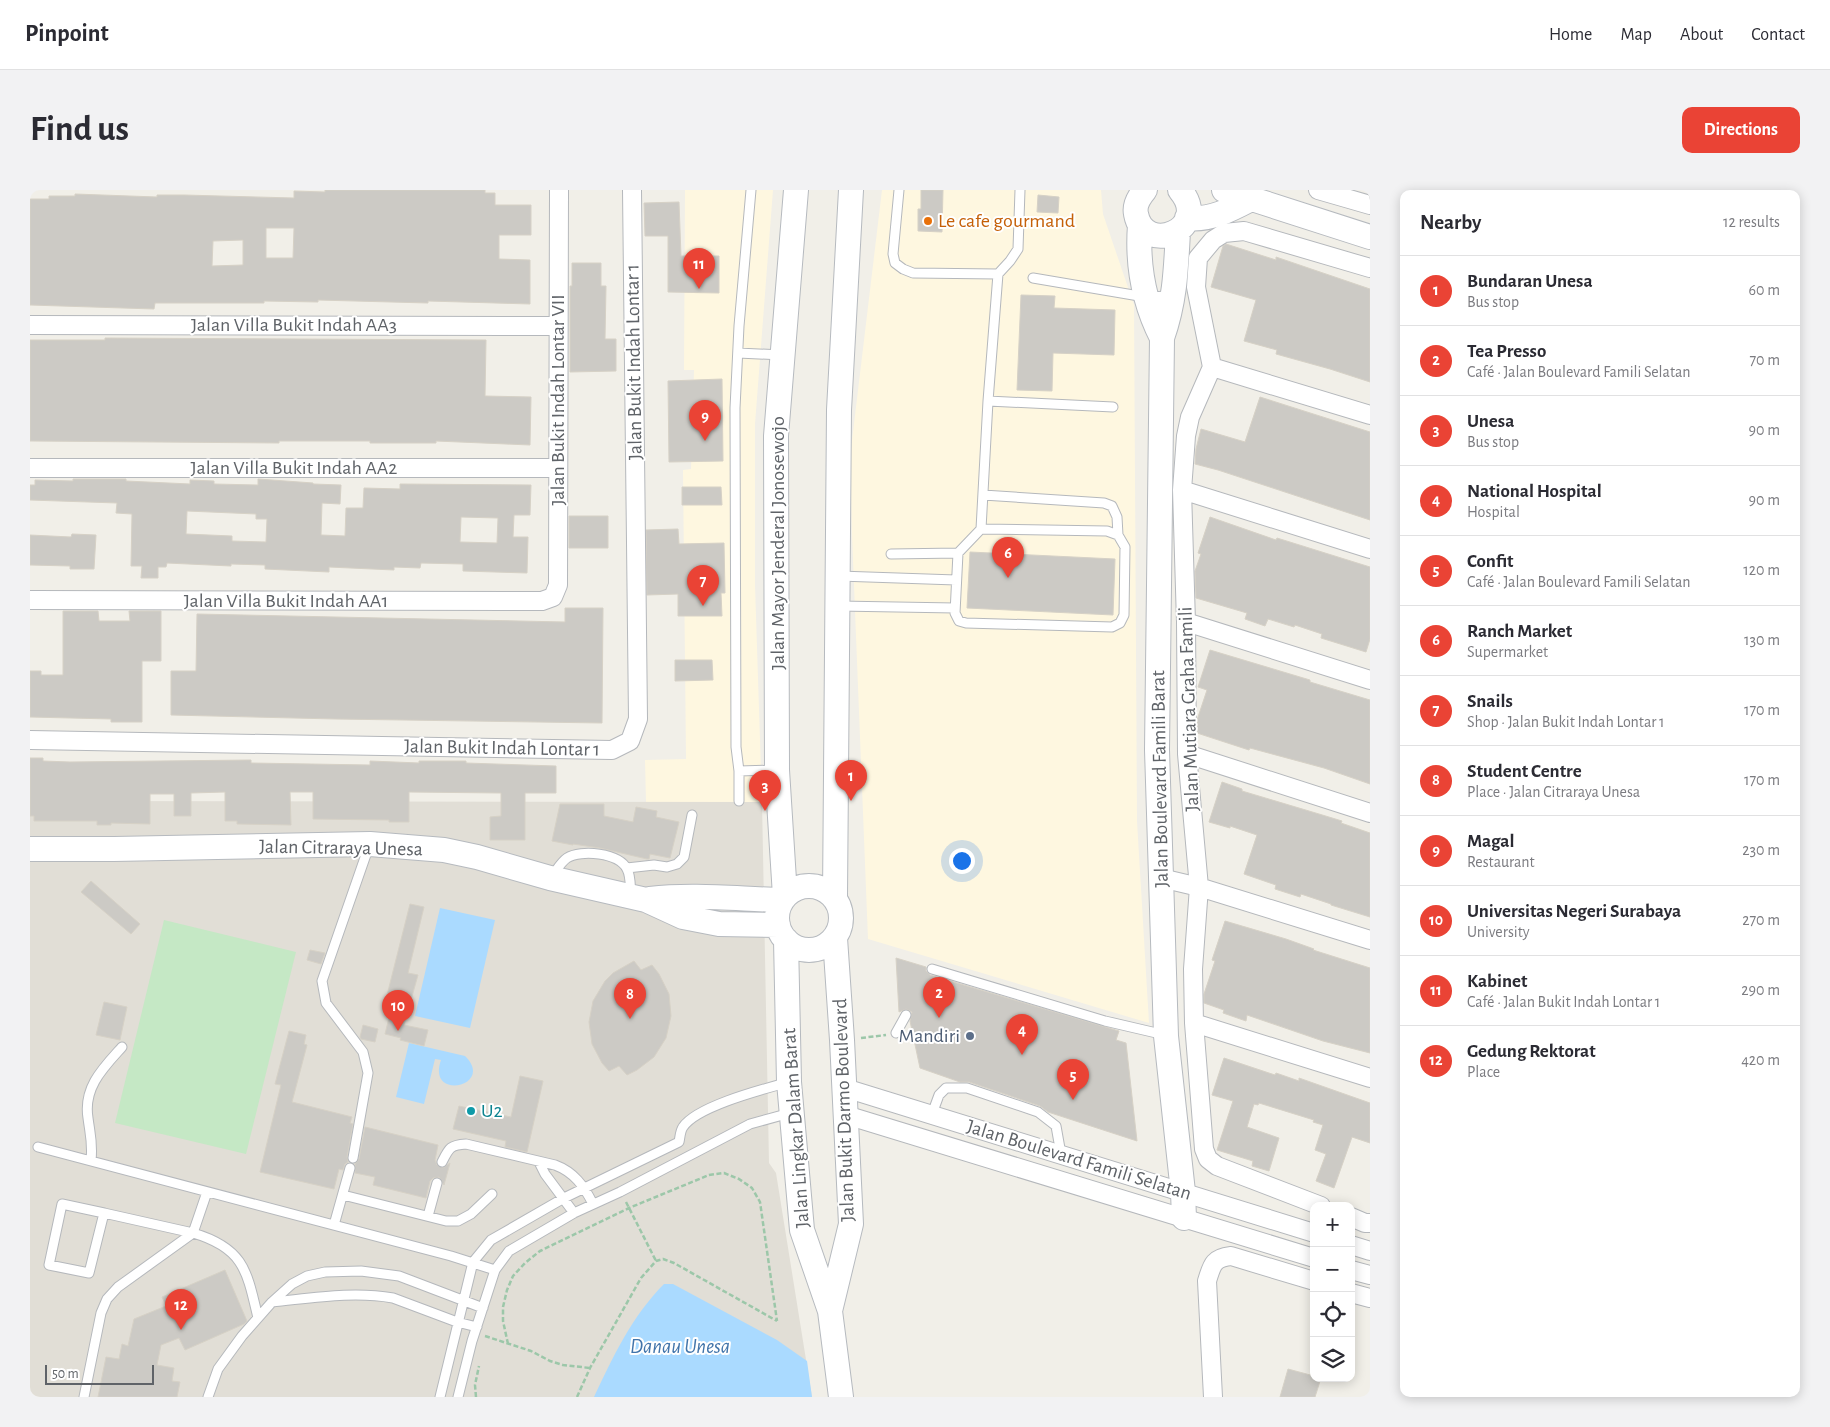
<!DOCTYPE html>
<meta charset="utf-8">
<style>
body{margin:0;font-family:"Alegreya Sans",sans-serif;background:#f2f2f3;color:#2b2b33}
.controls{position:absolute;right:15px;bottom:15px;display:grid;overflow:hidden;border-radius:10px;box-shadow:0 2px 12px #0003}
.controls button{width:45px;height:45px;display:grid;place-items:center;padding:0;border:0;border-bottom:1px solid #e1e1e2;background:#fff;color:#2b2b33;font:25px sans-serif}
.scale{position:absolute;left:15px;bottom:12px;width:109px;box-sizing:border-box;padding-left:5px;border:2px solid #5f6368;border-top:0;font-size:14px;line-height:18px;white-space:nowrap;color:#5f6368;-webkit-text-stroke:4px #fff;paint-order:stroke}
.you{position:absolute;left:931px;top:670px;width:18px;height:18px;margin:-12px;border:4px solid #fff;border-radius:50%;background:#1a73e8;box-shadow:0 0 0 8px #1a73e833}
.badge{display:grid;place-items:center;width:32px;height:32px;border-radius:50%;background:#ea4335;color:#fff;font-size:16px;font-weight:700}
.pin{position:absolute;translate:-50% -41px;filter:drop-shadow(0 1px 2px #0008)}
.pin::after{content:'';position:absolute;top:26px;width:18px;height:15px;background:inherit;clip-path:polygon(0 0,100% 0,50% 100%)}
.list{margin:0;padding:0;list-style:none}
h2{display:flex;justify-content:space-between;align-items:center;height:65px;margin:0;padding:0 20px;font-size:21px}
h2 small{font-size:16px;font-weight:400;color:#7c7c81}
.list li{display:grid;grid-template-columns:32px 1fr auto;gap:15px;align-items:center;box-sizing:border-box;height:70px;padding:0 20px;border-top:1px solid #e1e1e2}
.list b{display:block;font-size:19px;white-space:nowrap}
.list p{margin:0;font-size:16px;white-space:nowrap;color:#7c7c81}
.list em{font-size:16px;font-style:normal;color:#7c7c81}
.icon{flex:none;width:28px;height:28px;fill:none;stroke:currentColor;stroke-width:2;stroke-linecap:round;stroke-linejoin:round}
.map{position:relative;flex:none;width:1340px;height:1207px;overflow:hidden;border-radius:10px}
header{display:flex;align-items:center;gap:30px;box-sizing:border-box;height:70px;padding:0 25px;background:#fff;border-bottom:1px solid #e1e1e2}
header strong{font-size:24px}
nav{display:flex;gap:28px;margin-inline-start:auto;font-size:18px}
.intro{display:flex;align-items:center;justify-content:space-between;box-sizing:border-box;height:120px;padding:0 30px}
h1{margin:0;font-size:35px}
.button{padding:12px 22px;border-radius:10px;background:#ea4335;color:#fff;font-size:18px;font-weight:700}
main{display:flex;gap:30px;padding:0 30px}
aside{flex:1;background:#fff;border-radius:10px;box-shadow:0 2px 12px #0003}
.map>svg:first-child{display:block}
.commercial{fill:#fef7e0}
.education{fill:#e1ded6}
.green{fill:#c5e8c5}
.water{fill:#aadaff}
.building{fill:#cccac5;stroke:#d6d1c6;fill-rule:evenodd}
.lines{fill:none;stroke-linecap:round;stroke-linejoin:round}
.lane-casing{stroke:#b5b8bc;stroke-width:11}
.street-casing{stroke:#b5b8bc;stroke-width:20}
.secondary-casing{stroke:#b6babf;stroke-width:26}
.path{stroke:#9cc7a9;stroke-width:2.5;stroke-dasharray:5 2.5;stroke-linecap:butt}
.lane{stroke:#fff;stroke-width:9}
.street{stroke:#fff;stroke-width:18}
.secondary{stroke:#fff;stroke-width:24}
.food-dot{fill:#e8710a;stroke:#fff;stroke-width:2}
.service-dot{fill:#5c6f8a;stroke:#fff;stroke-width:2}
.culture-dot{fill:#0f9aa8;stroke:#fff;stroke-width:2}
.labels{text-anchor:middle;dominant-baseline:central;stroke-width:4;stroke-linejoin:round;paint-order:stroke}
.food-label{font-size:20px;fill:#c56008;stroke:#fff;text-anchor:start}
.street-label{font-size:20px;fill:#5f6368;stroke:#fff}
.service-label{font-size:20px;fill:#4e5e75;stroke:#fff;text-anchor:end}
.culture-label{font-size:20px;fill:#0d838f;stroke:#fff;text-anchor:start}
.water-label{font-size:21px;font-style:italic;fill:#4174aa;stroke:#fff}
</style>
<header>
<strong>Pinpoint</strong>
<nav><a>Home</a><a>Map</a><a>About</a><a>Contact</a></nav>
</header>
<div class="intro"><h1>Find us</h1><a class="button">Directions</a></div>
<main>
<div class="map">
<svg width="1340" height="1207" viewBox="0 0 1340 1207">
<rect width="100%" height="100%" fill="#f1efe8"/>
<path class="commercial" d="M 655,0 L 743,0 L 725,234 L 725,395 L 732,612 L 616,612 L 615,570 L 656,569 L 653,280 L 661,279 L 664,180 L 654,180 Z
M 852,0 L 1071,0 L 1073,24 L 1104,115 L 1107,631 L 1119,833 L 838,749 L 822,345 L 820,267 Z"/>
<path class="education" d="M 0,611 L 732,612 L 739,973 L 746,983 L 782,1207 L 0,1207 Z"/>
<path class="green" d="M 134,730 L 266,762 L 216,964 L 85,933 Z"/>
<path class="water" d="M 410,718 L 465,730 L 440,838 L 385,826 Z
M 379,853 L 435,866 C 466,896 396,912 411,870 L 405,869 L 394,914 L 366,907 Z
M 634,1094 L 643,1094 L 747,1150 L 777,1171 L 782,1207 L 564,1207 C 583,1167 602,1126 634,1094 Z"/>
<path class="building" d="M 295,0 L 455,0 L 455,3 L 465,3 L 465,15 L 501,15 L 501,45 L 469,45 L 469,69 L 500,70 L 500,114 L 398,111 L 398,113 L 288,110 L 288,112 L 234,111 L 234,113 L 125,113 L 124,119 L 0,115 L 0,9 L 19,9 L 19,6 L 45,6 L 45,4 L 127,7 L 127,5 L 154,5 L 264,8 L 264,1 L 295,2 ZM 236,38 L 264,38 L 263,68 L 236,68 ZM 213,50 L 213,75 L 182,76 L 183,51 Z
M 891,0 L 913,0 L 912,42 L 888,41 L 888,19 L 891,19 Z
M 1008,5 L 1029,7 L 1028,23 L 1007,22 Z
M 649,12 L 651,66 L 689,66 L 689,103 L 638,102 L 638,46 L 615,46 L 614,13 Z
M 1196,54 L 1246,70 L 1246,67 L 1340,99 L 1340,192 L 1300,179 L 1246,164 L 1247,160 L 1214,151 L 1226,110 L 1181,97 L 1193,56 Z
M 542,73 L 571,73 L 571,96 L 576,96 L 575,149 L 586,149 L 586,181 L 540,182 L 540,96 L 542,96 Z
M 991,105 L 1025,106 L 1024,118 L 1085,120 L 1084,165 L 1023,163 L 1022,201 L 987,200 Z
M 75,148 L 456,150 L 455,206 L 501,207 L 500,255 L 406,251 L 406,253 L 340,253 L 340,251 L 249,251 L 249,253 L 0,251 L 0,150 L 75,150 Z
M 692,189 L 693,271 L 639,272 L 638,191 Z
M 1230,207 L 1340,242 L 1340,330 L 1188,280 L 1165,274 L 1166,259 L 1171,239 L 1215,252 Z
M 43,289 L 96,289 L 96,291 L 160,294 L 160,290 L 184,291 L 184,294 L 228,295 L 228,289 L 283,293 L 283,294 L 311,295 L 310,314 L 292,313 L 291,345 L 315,346 L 316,318 L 333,318 L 334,298 L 370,299 L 370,294 L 501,295 L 500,325 L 484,325 L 483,347 L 498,347 L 497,383 L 433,381 L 433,374 L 391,373 L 390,378 L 364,377 L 364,380 L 299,377 L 299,382 L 235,379 L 235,375 L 201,374 L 201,376 L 137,373 L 136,377 L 128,377 L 128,388 L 111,388 L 112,376 L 101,376 L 102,324 L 86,323 L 87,313 L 0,310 L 0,295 L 5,295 L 5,290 L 43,291 ZM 157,321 L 226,324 L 226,329 L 237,329 L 236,352 L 202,351 L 202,346 L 156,344 ZM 431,327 L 468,328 L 467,353 L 430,352 Z
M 652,297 L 691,297 L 692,315 L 652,315 Z
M 539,326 L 578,326 L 578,358 L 539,358 Z
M 1180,327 L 1246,350 L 1247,348 L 1340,377 L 1340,449 L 1336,462 L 1291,448 L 1292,444 L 1265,435 L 1264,437 L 1238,429 L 1235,436 L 1215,429 L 1217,423 L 1166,408 L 1165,381 L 1171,364 L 1168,363 Z
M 648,339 L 649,354 L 694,353 L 695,403 L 691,403 L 692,426 L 648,426 L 648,404 L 617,405 L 616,340 Z
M 42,344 L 66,345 L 64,379 L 40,379 L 40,376 L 0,375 L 0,345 L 41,347 Z
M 940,362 L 1085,369 L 1083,425 L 937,418 Z
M 535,418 L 573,418 L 572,533 L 305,529 L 141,525 L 141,481 L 166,481 L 167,424 L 535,432 Z
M 33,421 L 68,421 L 69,431 L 100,431 L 99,421 L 131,421 L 131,471 L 112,471 L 112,532 L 81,532 L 81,529 L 0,527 L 0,481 L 11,481 L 11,485 L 33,485 Z
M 1180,460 L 1280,490 L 1280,492 L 1340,510 L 1340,594 L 1294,578 L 1220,558 L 1219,560 L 1167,543 L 1167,530 L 1177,500 L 1168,497 Z
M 645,470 L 682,470 L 683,490 L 645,491 Z
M 0,568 L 13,568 L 13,571 L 40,572 L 221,570 L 221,573 L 340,575 L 340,571 L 389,573 L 389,571 L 436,571 L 436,573 L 526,576 L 526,603 L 495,603 L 495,650 L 460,650 L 460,627 L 471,626 L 471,603 L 379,602 L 379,632 L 359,632 L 359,630 L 283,629 L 283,602 L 260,602 L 261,635 L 207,634 L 207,631 L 195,631 L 195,602 L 161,603 L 161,626 L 144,626 L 144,604 L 120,604 L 120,634 L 81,633 L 81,635 L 67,635 L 67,631 L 4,631 L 4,626 L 0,626 Z
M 1192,592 L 1212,599 L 1212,601 L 1289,624 L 1312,631 L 1311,633 L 1340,643 L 1340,727 L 1301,715 L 1301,714 L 1271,704 L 1270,707 L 1245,699 L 1246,695 L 1214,684 L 1227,645 L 1200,636 L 1200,638 L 1179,632 Z
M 530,614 L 574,614 L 574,626 L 603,632 L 606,617 L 627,621 L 626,627 L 649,632 L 640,668 L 620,664 L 619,669 L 617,669 L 570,658 L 543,654 L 543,655 L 522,651 Z
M 61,691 L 110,734 L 101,744 L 51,702 Z
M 380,714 L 394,717 L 378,783 L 388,785 L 374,835 L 398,840 L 394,856 L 370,850 L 371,848 L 355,844 L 361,819 L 354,817 Z
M 1195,731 L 1256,749 L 1284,759 L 1283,760 L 1340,778 L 1340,863 L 1293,851 L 1217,825 L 1216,831 L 1193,823 L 1194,820 L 1174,813 L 1174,804 L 1185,771 L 1182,770 Z
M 280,760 L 295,763 L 291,774 L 277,770 Z
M 866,768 L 896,777 L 896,781 L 900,785 L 1089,841 L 1086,850 L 1096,853 L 1107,951 L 1018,922 L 1010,916 L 939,892 L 930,892 L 890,878 L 880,831 L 882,822 L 876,819 L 869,822 Z
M 604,771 L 611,780 L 622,775 L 629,784 L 639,804 L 641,826 L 636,848 L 624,867 L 607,880 L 597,885 L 589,876 L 579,881 L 572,873 L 562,854 L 559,832 L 563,811 L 575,791 L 583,783 Z
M 74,812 L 97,817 L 90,850 L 66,845 Z
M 333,835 L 348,839 L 345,852 L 331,849 L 330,847 Z
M 259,841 L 276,845 L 274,854 L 277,855 L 262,912 L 322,927 L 320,933 L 323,934 L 317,967 L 318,972 L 315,974 L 313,980 L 309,979 L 304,999 L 230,982 L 251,895 L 245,894 Z
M 1194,868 L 1245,885 L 1246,883 L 1269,891 L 1269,888 L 1340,913 L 1340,953 L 1322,947 L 1304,998 L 1286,991 L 1296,964 L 1285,960 L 1293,935 L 1283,932 L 1284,930 L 1229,913 L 1228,915 L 1224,914 L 1217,937 L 1249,948 L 1239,981 L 1222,976 L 1223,971 L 1187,960 L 1203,911 L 1182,905 Z
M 490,886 L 513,891 L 497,962 L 475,957 L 476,951 L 423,939 L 429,916 L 481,927 Z
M 335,937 L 408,955 L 405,970 L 407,975 L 413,978 L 420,973 L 414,995 L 409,987 L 403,988 L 400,991 L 396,1008 L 343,995 L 345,987 L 325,983 L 325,974 L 329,969 Z
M 195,1080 L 217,1131 L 214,1134 L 155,1160 L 149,1148 L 131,1155 L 127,1175 L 144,1178 L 142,1191 L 150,1192 L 147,1207 L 68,1207 L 76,1167 L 89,1169 L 92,1154 L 98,1156 L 104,1129 L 136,1116 L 132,1107 Z
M 1258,1179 L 1284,1186 L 1284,1188 L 1291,1188 L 1285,1207 L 1250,1207 Z"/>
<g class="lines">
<g class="lane-casing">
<path id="lane" d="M 869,0 L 863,64 L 865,73 L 873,79 L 883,83 L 968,84 L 980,71 L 988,59 L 990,0
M 1003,88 L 1115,107 L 1141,106
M 708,163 L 752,165
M 958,211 L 1083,217
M 953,305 L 1074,313 L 1082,316 L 1087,327 L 1088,345
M 951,339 L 1077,341 L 1088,345 L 1095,357 L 1094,425 L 1090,433 L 1082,437 L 936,433 L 929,431 L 925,423 L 928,363 L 951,339 L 958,211 L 968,84
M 861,364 L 928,363
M 809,386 L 926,390
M 808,416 L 925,418
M 709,581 L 746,580
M 709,611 L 709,581 L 706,557 L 705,218 L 709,136 L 721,0
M 597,678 L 624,675 L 637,677 L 647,674 L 654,667 L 662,625
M 522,686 C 526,681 531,672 537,668 C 551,659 589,663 597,679 C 601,686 600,697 601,706
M 902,779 L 1075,831 L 1135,845
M 866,843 L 876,825
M 902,924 L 909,905 L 916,898 L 937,898 L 1008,922 L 1026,936 L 1031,964
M 8,957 L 421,1066 L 465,1080
M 323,968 L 338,883 L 333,862 L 296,813 L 292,791 L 339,656
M 61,970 C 63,953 60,944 58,928 C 53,897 74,877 92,857
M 412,972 C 419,958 420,955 436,954 L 525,975 C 544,982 554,996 563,1014
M 509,972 L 515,984 L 544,1023
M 177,1002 L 163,1043 C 214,1058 217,1081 228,1128
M 313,1005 L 416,1031 L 428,1031 L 441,1024 L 462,1004
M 32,1014 L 74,1023 L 59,1083 L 19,1075 Z
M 74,1023 L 163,1043
M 398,1026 L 407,993
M 304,1035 L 320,978
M 242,1112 C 283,1108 323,1101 363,1108 L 427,1132 L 447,1137
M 54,1207 L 71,1123 L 77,1109 L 88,1097 L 163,1043
M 178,1207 L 188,1179 L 212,1146 L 242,1112 L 262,1094 L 277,1086 L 295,1082 L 331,1081 L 369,1086 L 453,1118
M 410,1207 L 443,1072 L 461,1050 L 534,1008 L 649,952 C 650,948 650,941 653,937 C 667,916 734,899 759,892
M 428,1207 L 442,1151 L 465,1080 L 479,1061 L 544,1023 L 590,1002 L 720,934 L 760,923"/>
</g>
<g class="street-casing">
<path id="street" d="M 1288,0 L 1340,15
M 0,135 L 528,136
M 1182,177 L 1340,225
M 0,278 L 528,278
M 1152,300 L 1340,359
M 0,410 L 512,411 L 523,407 L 528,395 L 529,0
M 1156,432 L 1340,490
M 0,550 L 582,560 L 600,551 L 608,529 L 602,0
M 1157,564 L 1340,623
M 1131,688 L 1169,697 L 1340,750
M 1164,833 L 1340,888
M 815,898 L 1284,1043
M 816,925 L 1284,1068
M 1291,1016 L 1187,976 L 1178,969 L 1174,959 L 1164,833 L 1163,779 L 1169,697 L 1157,564 L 1156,432 L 1152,300 L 1156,246 L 1160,227 L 1182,177 L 1166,97 L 1168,68 L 1183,50 L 1194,43 L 1214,41 L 1340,78
M 1321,1027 L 1335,1033 L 1340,1033
M 1321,1055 L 1340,1061
M 1321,1080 L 1340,1085
M 1321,1103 L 1340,1108
M 1183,1207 L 1177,1091 C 1182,1075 1183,1068 1201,1066 L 1284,1091"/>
</g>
<g class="secondary-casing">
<path id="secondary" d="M 1115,0 C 1109,7 1104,15 1106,24 C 1114,67 1183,39 1150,0
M 1194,0 L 1340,47
M 1157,28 C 1180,31 1202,19 1221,9
M 1110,35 C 1107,74 1114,113 1132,148
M 1148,41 C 1146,80 1145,111 1132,148 L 1127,560 L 1136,846 L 1153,1002 L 1154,1028
M 0,659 L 84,659 L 340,654 L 414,660 L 447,667 L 520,688 L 616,710 L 653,727 L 689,734 L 748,735
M747 728a32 32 0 1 1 64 0a32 32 0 1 1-64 0Z
M 755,706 L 747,580 L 746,246 L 766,0
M 805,707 L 809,220 L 821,0
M 620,709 C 663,704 708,709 752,710
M 756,750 L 759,892 L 772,1040 L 800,1121 L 811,1207
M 800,1121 L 821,1034 L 812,850 L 805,748"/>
</g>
<path class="path" d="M 831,848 L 856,845
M 596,1012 L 626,1071
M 455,1146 L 501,1161 L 520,1171 L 533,1175 L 560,1178
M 478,1154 L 473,1131 L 473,1117 L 477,1100 L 483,1086 L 495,1073 L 510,1061 L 599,1018 L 679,985 L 694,983 L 709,989 L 722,998 L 730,1012 L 747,1131
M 446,1207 L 445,1195 L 449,1176
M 547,1207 L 560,1178 L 611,1088 L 626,1071 L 633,1069 L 644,1073 L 747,1131"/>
<use href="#lane" class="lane"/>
<use href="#street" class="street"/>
<use href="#secondary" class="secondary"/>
</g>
<circle class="food-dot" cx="898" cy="31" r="5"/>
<circle class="service-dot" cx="940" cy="846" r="5"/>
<circle class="culture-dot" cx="441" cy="921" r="5"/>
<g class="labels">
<g class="food-label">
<text x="908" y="31">Le cafe gourmand</text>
</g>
<g class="street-label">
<text x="264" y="135">Jalan Villa Bukit Indah AA3</text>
<text transform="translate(604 172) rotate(-91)">Jalan Bukit Indah Lontar 1</text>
<text transform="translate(528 210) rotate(-90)">Jalan Bukit Indah Lontar VII</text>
<text x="264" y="278">Jalan Villa Bukit Indah AA2</text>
<text transform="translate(748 353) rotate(-90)">Jalan Mayor Jenderal Jonosewojo</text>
<text x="256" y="411">Jalan Villa Bukit Indah AA1</text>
<text transform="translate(1159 519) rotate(-92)">Jalan Mutiara Graha Famili</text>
<text transform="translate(472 558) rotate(1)">Jalan Bukit Indah Lontar 1</text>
<text transform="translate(1130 589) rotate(-91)">Jalan Boulevard Famili Barat</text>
<text transform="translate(311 658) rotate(1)">Jalan Citraraya Unesa</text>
<text transform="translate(814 920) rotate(-92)">Jalan Bukit Darmo Boulevard</text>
<text transform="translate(766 938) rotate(-94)">Jalan Lingkar Dalam Barat</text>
<text transform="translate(1049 970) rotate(17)">Jalan Boulevard Famili Selatan</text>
</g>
<g class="service-label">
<text x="930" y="846">Mandiri</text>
</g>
<g class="culture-label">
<text x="451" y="921">U2</text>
</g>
<g class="water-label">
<text x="650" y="1156">Danau Unesa</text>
</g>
</g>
</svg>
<div class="controls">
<button>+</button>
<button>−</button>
<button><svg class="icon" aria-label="locate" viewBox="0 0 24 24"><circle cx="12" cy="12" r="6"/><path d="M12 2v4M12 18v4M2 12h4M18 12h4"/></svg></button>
<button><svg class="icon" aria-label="layers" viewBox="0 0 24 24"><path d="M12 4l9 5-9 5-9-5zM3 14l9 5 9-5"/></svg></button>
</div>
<div class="scale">50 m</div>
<div class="you"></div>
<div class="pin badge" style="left:821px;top:611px">1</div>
<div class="pin badge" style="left:909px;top:828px">2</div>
<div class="pin badge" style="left:735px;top:621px">3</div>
<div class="pin badge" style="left:992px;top:865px">4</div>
<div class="pin badge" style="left:1043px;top:910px">5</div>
<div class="pin badge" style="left:978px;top:388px">6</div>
<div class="pin badge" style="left:673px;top:416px">7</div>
<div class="pin badge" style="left:600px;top:829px">8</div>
<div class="pin badge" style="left:675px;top:251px">9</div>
<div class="pin badge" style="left:368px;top:841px">10</div>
<div class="pin badge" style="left:669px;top:99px">11</div>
<div class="pin badge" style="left:151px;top:1140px">12</div>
</div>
<aside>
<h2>Nearby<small>12 results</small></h2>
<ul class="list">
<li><span class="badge">1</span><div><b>Bundaran Unesa</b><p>Bus stop</p></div><em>60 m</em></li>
<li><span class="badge">2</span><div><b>Tea Presso</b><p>Café · Jalan Boulevard Famili Selatan</p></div><em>70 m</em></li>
<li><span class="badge">3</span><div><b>Unesa</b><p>Bus stop</p></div><em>90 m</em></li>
<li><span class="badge">4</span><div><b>National Hospital</b><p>Hospital</p></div><em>90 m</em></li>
<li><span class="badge">5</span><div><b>Confit</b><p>Café · Jalan Boulevard Famili Selatan</p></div><em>120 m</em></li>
<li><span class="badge">6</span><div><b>Ranch Market</b><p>Supermarket</p></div><em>130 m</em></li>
<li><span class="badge">7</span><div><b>Snails</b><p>Shop · Jalan Bukit Indah Lontar 1</p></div><em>170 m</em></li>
<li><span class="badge">8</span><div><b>Student Centre</b><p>Place · Jalan Citraraya Unesa</p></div><em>170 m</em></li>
<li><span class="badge">9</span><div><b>Magal</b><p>Restaurant</p></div><em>230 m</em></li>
<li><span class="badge">10</span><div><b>Universitas Negeri Surabaya</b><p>University</p></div><em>270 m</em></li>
<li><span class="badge">11</span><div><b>Kabinet</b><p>Café · Jalan Bukit Indah Lontar 1</p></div><em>290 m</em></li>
<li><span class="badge">12</span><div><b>Gedung Rektorat</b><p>Place</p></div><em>420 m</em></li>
</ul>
</aside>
</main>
